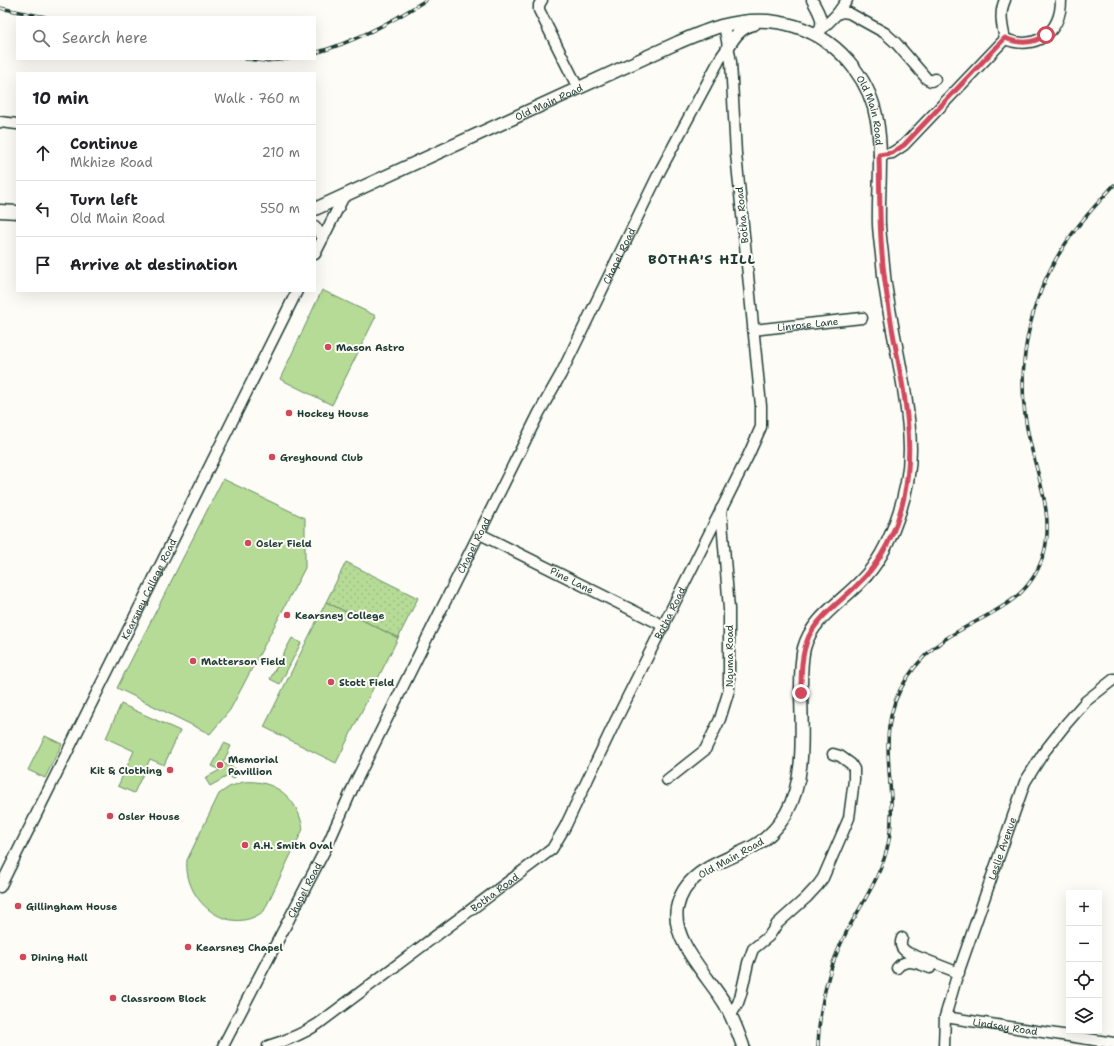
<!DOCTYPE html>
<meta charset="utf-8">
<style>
body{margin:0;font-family:"Shantell Sans",sans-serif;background:#f2f2f2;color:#202124}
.controls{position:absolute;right:12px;bottom:12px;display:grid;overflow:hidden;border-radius:0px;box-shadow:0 4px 16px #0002}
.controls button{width:36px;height:36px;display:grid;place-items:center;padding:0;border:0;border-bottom:1px solid #e0e0e0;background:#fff;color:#202124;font:20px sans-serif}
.stop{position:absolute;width:12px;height:12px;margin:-9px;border:3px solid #d1495b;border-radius:50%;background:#fff}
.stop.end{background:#d1495b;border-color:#fff;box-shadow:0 1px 4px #0008}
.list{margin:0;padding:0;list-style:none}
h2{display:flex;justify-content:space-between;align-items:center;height:52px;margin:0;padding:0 16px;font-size:17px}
h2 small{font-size:13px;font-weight:400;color:#757577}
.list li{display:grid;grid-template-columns:26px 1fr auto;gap:12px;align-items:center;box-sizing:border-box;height:56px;padding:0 16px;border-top:1px solid #e0e0e0}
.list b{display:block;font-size:15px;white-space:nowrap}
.list p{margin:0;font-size:13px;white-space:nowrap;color:#757577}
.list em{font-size:13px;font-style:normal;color:#757577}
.icon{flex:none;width:22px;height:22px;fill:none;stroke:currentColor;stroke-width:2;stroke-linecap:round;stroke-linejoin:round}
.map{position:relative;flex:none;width:1114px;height:1046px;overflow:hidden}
.search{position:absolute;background:#fff;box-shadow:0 4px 16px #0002;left:16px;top:16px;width:300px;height:44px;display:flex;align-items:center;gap:10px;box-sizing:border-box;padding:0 14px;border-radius:0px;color:#757577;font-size:15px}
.panel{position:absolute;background:#fff;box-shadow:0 4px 16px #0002;left:16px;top:72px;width:300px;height:220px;border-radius:0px}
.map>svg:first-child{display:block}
.grass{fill:url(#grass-dots);stroke:#6a8c65}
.park{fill:#b5db96;stroke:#6a8c65}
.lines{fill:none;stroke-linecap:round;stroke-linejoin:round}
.minor-casing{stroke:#1f3d34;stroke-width:13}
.major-casing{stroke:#1f3d34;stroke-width:15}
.minor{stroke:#fdfcf7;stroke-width:10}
.major{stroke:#fdfcf7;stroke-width:12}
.rail-casing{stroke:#1f3d34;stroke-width:3.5}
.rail{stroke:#fdfcf7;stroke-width:2;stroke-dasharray:6;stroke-linecap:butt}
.route{stroke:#d1495b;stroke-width:5}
.poi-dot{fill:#d1495b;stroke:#fdfcf7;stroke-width:1.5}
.labels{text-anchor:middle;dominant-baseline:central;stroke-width:4;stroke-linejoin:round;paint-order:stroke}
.street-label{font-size:10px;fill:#1f3d34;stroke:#fdfcf7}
.poi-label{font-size:10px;font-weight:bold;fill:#1f3d34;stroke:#fdfcf7;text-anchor:start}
.district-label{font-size:14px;font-weight:bold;letter-spacing:1px;fill:#1f3d34;stroke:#fdfcf7}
</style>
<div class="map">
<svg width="1114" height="1046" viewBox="0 0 1114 1046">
<defs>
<pattern id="grass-dots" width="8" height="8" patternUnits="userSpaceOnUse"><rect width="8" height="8" fill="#b5db96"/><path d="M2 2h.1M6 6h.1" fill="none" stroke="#9bbd82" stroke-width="1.8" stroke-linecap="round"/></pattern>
</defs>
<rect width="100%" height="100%" fill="#fdfcf7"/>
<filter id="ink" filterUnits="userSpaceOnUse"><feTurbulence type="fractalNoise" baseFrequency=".025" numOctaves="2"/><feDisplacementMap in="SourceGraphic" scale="8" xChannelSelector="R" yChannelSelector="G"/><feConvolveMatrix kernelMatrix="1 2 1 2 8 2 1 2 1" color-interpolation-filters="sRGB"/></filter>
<g filter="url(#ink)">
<path class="grass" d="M 346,562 L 418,598 L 398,638 L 326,602 Z"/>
<path class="park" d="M 322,290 L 376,316 L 332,405 L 280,379 Z
M 223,479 L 305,518 L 305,568 L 230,710 L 210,734 L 117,688 Z
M 326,602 L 398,638 L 336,763 L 264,727 Z
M 292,638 L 301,643 L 280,684 L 270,679 Z
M 121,704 L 180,731 L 164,765 L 150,759 L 134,793 L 118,786 L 134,751 L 106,738 Z
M 45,736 L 62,744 L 45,778 L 28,770 Z
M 224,743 L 231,746 L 223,763 L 238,770 L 234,779 L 228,776 L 210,786 L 205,778 L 220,770 L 212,766 Z
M 243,782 C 275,779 298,798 303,829 L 264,911 C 228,939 183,900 187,860 L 219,794 L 229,787 Z"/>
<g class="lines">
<g class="minor-casing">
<g id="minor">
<path d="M 542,0 L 539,5 L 539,10 L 578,88"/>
<path d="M 812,0 C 817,9 827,24 817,33"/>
<path d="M 837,14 L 842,12 L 849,13 L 885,33 L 896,43 L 927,79 L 931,81 L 935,79"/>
<path d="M 816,35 L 837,14 L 847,0"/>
<path d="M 1005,39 C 1035,51 1061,33 1061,0"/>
<path d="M 1005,39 C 1002,26 999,12 1005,0"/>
<path d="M 0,122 L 17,124"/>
<path d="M 879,155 L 892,153 L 904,145 L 1005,39"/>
<path d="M 315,226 L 323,238"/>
<path d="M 315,254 L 344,196"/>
<path id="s1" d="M 753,330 L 862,318"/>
<path id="s2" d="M 480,534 L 664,626"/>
<path d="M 667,780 L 705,750 L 720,719 L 729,690 L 729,609 L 721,509"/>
<path id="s3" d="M 0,887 L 297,291"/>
<path d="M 902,938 C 899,946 902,949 908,953 L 959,973"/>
<path d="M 897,968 C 906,957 920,964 930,968"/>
<path d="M 731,1015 L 738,1003 L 741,994 L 748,963 L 753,949 L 769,936 L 777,924 L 806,898 L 818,885 L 823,878 L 849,818 L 854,780 L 854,769 L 851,764 L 840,756 L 833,754"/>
<path id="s4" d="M 945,1017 L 1114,1043"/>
<path id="s5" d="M 223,1046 L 327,846 L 354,785 L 539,413 L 561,374 L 660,171 L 721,57 L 728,47"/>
<path id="s6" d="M 268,1046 C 285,1041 303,1034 318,1024 L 552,849 L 565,827 L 615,722 L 748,456 L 761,427 L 761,406 L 736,154 L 731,62 L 724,25"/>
<path id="s7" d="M 944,1046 L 945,1017 L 956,979 L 1025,782 L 1044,752 L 1066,724 L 1086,701 L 1114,679"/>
</g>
</g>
<g class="major-casing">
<g id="major">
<path d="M 728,47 C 734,36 741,27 754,24"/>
<path id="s8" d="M 315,209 L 679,42 C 693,36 707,30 721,26 C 772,12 822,26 854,68 C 866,84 874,102 877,121 C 883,155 878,191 879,225 C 880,242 883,259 884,276 C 891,334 909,391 910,449 C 910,473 905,497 897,519 C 889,542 879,563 862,580 C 842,602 812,618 804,648 C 801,661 801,675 801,687 C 801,729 807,777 786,814 C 778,827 767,839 754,846 C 725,862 685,869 677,908 C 671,941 709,977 725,1004 C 733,1018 738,1032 743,1046"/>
<path d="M 0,211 L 17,212"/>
</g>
</g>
<use href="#minor" class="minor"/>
<use href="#major" class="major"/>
<g class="rail-casing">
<path id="rail" d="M 0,8 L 45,17
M 315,53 C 354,42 392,22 426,0
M 246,59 L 265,61 L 288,59
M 818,1046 C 819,1005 829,965 848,929 C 864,900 883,873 889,840 C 899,783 871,732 907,678 C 917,663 929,650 944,640 C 984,613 1029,606 1044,553 C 1054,516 1038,478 1030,442 C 1013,372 1028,296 1070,237 C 1083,218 1099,202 1114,185"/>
</g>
<use href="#rail" class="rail"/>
</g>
</g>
<g class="lines" filter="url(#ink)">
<path class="route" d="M 801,693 C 801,674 801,654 809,636 C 819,616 840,602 856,586 C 881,563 897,530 904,497 C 915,446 905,395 895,344 C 891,324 888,303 885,282 C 879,240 880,198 879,155 L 892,153 L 904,145 L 1005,38 C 1019,44 1033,44 1046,35"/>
</g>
<g class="poi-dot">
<circle cx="328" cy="347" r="4"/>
<circle cx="289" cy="413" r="4"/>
<circle cx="272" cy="457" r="4"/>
<circle cx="248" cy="543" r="4"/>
<circle cx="287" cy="615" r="4"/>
<circle cx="193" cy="661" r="4"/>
<circle cx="331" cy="682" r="4"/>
<circle cx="220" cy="765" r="4"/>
<circle cx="170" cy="770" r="4"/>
<circle cx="110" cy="816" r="4"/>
<circle cx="245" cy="845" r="4"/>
<circle cx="18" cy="906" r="4"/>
<circle cx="188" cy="947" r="4"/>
<circle cx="23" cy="957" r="4"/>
<circle cx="113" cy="998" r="4"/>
</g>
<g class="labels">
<g class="street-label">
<text stroke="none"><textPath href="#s8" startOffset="257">Old Main Road</textPath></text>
<text stroke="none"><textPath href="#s8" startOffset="640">Old Main Road</textPath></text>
<text transform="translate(742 215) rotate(-96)">Botha Road</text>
<text stroke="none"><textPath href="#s5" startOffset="884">Chapel Road</textPath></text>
<text stroke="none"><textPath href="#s1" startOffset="55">Linrose Lane</textPath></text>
<text stroke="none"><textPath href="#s5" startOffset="560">Chapel Road</textPath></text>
<text stroke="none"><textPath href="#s2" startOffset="103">Pine Lane</textPath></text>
<text stroke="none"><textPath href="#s3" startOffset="333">Kearsney College Road</textPath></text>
<text stroke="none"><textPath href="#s6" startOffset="611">Botha Road</textPath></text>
<text transform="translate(729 656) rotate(-90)">Nquma Road</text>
<text stroke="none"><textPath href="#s7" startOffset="207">Leslie Avenue</textPath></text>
<text transform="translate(731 858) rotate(-29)">Old Main Road</text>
<text stroke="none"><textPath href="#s5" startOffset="176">Chapel Road</textPath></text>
<text stroke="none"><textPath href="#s6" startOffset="275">Botha Road</textPath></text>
<text stroke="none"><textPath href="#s4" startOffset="61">Lindsay Road</textPath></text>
</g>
<g class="poi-label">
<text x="336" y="347">Mason Astro</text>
<text x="297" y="413">Hockey House</text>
<text x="280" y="457">Greyhound Club</text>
<text x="256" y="543">Osler Field</text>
<text x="295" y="615">Kearsney College</text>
<text x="201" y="661">Matterson Field</text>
<text x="339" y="682">Stott Field</text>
<text x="228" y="759">Memorial<tspan x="228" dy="12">Pavillion</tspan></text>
<text x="162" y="770" text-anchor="end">Kit &amp; Clothing</text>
<text x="118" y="816">Osler House</text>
<text x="253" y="845">A.H. Smith Oval</text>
<text x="26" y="906">Gillingham House</text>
<text x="196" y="947">Kearsney Chapel</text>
<text x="31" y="957">Dining Hall</text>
<text x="121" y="998">Classroom Block</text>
</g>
<g class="district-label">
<text x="702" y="259">BOTHA'S HILL</text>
</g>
</g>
</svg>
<div class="controls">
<button>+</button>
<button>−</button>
<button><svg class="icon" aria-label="locate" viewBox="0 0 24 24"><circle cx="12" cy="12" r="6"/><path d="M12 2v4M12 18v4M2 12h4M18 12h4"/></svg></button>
<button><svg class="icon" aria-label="layers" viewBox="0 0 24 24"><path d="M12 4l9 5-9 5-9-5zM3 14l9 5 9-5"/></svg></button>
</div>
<div class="stop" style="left:1046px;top:35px"></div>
<div class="stop end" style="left:801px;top:693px"></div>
<div class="search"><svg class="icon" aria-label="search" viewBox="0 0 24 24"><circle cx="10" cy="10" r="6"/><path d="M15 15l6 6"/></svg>Search here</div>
<section class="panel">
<h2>10 min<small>Walk · 760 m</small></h2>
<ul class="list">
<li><svg class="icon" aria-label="ahead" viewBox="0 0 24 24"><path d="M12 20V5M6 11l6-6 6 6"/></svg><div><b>Continue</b><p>Mkhize Road</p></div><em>210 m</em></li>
<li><svg class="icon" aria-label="left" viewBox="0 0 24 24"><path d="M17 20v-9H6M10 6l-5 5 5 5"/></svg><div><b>Turn left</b><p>Old Main Road</p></div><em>550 m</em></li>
<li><svg class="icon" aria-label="arrive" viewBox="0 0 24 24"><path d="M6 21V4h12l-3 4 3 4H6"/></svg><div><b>Arrive at destination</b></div></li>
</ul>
</section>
</div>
